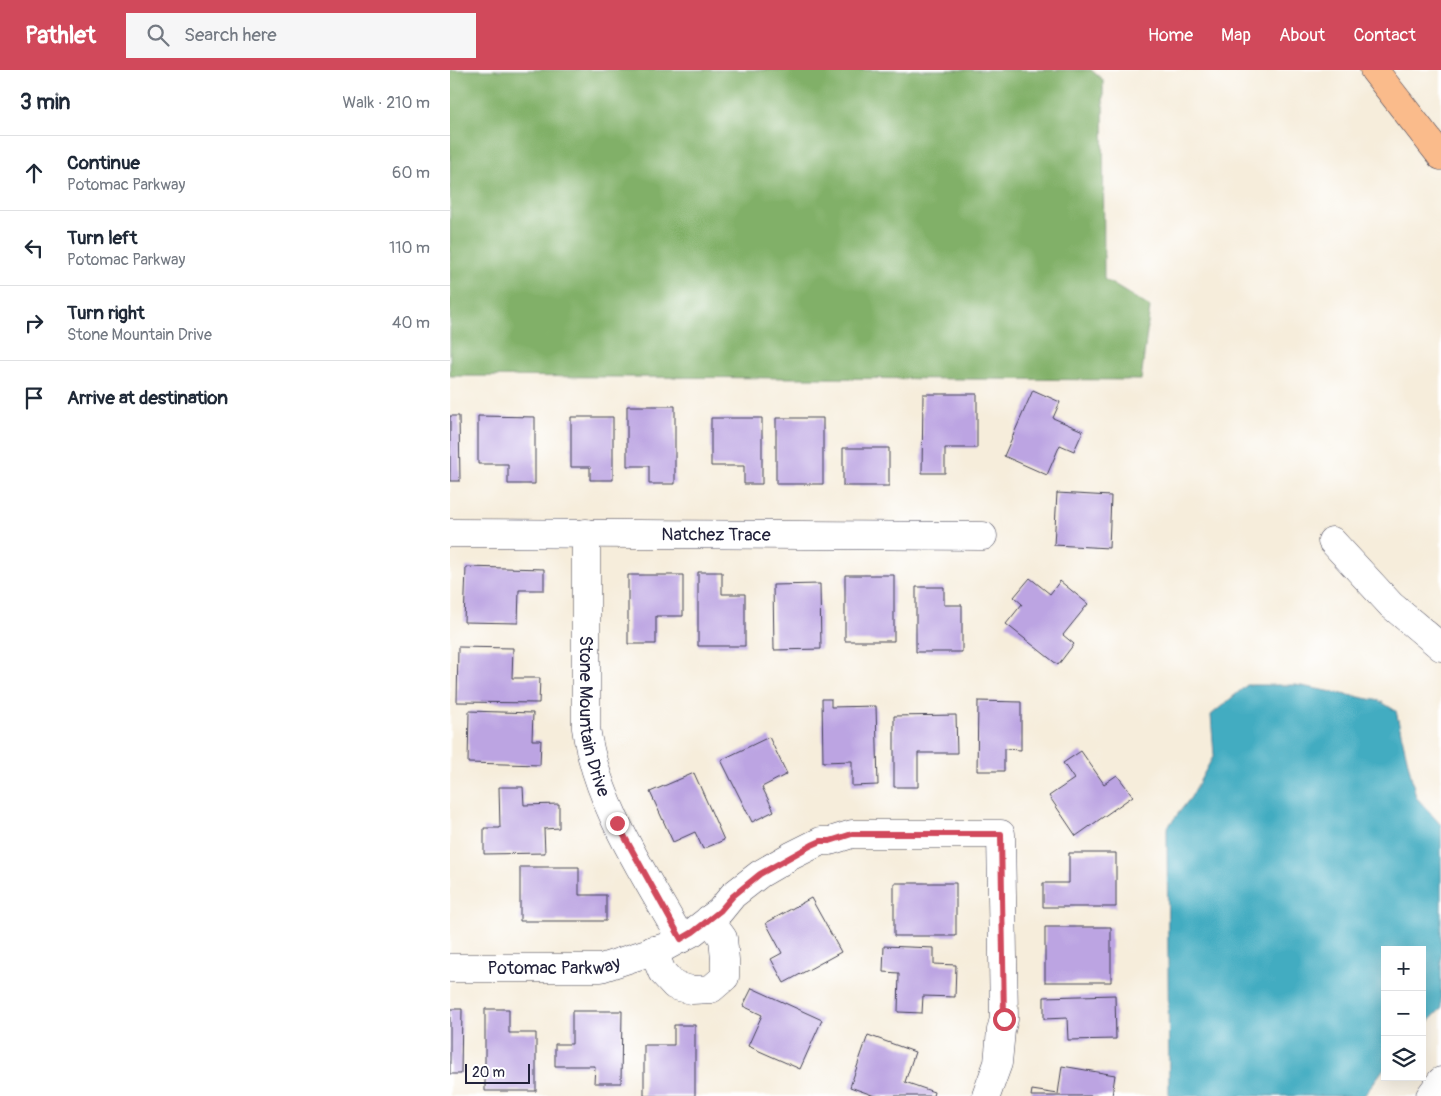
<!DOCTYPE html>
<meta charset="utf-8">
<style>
body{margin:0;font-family:Pangolin,sans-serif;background:#f6f6f7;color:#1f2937}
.controls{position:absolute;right:15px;bottom:15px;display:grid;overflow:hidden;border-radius:0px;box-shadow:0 5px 20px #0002}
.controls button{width:45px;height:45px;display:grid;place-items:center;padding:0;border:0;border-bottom:1px solid #e0e1e3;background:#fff;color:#1f2937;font:25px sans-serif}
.scale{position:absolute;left:15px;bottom:12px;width:65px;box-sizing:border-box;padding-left:5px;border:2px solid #22223b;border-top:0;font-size:14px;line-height:18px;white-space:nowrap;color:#22223b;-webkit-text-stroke:4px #fff;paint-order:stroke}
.stop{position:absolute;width:15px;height:15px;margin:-11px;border:4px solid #d1495b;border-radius:50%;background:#fff}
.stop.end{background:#d1495b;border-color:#fff;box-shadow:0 1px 5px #0008}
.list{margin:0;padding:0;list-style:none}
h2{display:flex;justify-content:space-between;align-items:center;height:65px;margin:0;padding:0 20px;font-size:21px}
h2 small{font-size:16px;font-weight:400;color:#747a83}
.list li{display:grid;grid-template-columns:32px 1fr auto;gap:15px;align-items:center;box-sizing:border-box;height:75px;padding:0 20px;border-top:1px solid #e0e1e3}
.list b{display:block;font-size:19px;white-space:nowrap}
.list p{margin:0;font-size:16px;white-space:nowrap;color:#747a83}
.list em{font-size:16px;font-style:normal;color:#747a83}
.icon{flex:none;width:28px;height:28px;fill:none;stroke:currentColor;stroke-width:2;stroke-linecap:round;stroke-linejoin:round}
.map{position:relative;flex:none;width:991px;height:1026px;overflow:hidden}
header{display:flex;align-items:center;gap:30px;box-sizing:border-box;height:70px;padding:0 25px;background:#d1495b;color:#fff}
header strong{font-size:24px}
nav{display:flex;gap:28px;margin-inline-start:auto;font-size:18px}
.search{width:350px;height:45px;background:#f6f6f7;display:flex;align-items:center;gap:12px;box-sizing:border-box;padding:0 18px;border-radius:0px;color:#747a83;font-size:19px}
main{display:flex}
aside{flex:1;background:#fff}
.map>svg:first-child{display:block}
.forest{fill:#81b068;stroke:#526952}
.water{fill:#42acc1;stroke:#32677e}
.building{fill:#bca4e2}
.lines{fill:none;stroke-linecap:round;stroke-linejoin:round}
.minor-casing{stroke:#424053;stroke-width:29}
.major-casing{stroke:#424053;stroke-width:29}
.minor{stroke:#fff;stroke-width:28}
.major{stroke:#fabb8b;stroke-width:28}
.route{stroke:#d1495b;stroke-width:6}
.labels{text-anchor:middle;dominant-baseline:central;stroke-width:4;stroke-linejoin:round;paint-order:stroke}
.street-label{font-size:18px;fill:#22223b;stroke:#fff}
</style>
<header>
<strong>Pathlet</strong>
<div class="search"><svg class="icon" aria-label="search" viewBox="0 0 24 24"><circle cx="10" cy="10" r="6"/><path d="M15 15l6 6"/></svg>Search here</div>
<nav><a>Home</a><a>Map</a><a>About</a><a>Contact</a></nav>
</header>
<main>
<aside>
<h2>3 min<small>Walk · 210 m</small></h2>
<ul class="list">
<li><svg class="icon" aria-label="ahead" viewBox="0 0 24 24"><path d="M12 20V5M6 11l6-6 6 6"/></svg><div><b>Continue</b><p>Potomac Parkway</p></div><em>60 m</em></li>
<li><svg class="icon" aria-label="left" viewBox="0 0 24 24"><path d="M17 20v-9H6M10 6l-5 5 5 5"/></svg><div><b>Turn left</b><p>Potomac Parkway</p></div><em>110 m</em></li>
<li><svg class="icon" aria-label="right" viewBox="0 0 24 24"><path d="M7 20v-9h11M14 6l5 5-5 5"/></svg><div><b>Turn right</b><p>Stone Mountain Drive</p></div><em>40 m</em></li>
<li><svg class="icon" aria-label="arrive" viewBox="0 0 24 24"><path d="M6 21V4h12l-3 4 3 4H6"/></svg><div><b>Arrive at destination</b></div></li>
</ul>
</aside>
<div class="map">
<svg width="991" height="1026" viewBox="0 0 991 1026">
<rect width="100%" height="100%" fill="#fff"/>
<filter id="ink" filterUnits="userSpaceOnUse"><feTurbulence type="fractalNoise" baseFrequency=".02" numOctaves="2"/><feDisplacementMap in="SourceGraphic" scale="10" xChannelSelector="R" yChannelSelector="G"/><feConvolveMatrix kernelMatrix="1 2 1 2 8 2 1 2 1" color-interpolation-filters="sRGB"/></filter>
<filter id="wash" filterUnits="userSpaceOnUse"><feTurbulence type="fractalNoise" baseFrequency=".0096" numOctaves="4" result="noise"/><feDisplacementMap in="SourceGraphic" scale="20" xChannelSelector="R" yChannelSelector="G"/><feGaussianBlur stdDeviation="1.12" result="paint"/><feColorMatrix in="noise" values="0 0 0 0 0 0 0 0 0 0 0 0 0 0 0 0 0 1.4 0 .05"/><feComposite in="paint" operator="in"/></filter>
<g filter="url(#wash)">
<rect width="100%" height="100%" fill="#f6eddb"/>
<path class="forest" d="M 0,0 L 641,0 L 653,10 L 654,209 L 700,237 L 691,310 L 0,306 Z"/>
<path class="water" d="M 797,615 L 846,615 L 930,631 L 946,641 L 966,727 L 991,755 L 991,939 L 972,958 L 972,880 L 935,880 L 935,997 L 914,1026 L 719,1026 L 717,758 L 741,727 L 764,685 L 761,645 Z"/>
<g id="blocks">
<path class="building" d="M 583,320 L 610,332 L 603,348 L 633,361 L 624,381 L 610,375 L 597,405 L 554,386 Z
M 473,324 L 527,324 L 527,378 L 495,378 L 495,403 L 472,403 Z
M 177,336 L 225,336 L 225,414 L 199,414 L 199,396 L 177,396 Z
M 0,346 L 9,346 L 10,411 L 0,411 Z
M 28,346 L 85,347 L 85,414 L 58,414 L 58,394 L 28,394 Z
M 121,347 L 163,347 L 163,410 L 140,410 L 140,397 L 121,397 Z
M 261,348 L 312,348 L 312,414 L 294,414 L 294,396 L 261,396 Z
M 326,348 L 373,348 L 373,414 L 326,414 Z
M 393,378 L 439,378 L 439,416 L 393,416 Z
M 607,423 L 661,426 L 659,478 L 604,475 Z
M 16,497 L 94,499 L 94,520 L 69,520 L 68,553 L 14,552 Z
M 248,502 L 272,502 L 272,524 L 295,524 L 295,576 L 248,576 Z
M 178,505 L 233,505 L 233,546 L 206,546 L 206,574 L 178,574 Z
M 395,505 L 444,505 L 444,571 L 395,571 Z
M 580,508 L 600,524 L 610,511 L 638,534 L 613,565 L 624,574 L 608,595 L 556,554 L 572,534 L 564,527 Z
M 370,514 L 371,579 L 324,580 L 323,515 Z
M 466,517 L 494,517 L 494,535 L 512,535 L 512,582 L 466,582 Z
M 8,577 L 63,578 L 62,608 L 90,608 L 89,633 L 7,632 Z
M 372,629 L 381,629 L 381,637 L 426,636 L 428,715 L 402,716 L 402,691 L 373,692 Z
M 528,631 L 571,632 L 571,680 L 554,679 L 554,701 L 527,701 Z
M 19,641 L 83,643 L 82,670 L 91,670 L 90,695 L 18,693 Z
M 506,645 L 507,683 L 468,683 L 468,717 L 444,717 L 444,646 Z
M 319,667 L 337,704 L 312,717 L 324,741 L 302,752 L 271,690 Z
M 631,681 L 654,714 L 667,705 L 683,726 L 626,766 L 599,726 L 624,709 L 613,693 Z
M 244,703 L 274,770 L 253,779 L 245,762 L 223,772 L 200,722 Z
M 49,717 L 73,717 L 74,735 L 109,734 L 109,758 L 94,759 L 95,783 L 34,784 L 34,758 L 50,758 Z
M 619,783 L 666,783 L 666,837 L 593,837 L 593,813 L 619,813 Z
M 70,797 L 129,797 L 129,825 L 156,825 L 156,851 L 70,851 Z
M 444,813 L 506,813 L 506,866 L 444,866 Z
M 361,828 L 391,882 L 334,913 L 321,889 L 332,883 L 316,853 Z
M 595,857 L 661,857 L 661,912 L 595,912 Z
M 434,876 L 484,878 L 484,894 L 506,895 L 505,927 L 473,926 L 472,943 L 448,942 L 449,903 L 433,902 Z
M 302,918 L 372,950 L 350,999 L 298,976 L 312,945 L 293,936 Z
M 665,925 L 666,969 L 618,970 L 617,948 L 594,949 L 594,927 Z
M 0,939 L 12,939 L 11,1004 L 0,1004 Z
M 35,939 L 59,939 L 59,963 L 86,963 L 86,1021 L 35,1021 Z
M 122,941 L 172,941 L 171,1013 L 144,1013 L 145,996 L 105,996 L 105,974 L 122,974 Z
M 224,955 L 245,955 L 245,1026 L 194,1026 L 194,975 L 224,975 Z
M 418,965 L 465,982 L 455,1012 L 484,1022 L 483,1026 L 425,1026 L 400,1017 Z
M 612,996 L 665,1005 L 662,1026 L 581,1026 L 582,1020 L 608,1024 Z"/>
</g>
</g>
<g filter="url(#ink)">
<use href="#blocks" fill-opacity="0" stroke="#424053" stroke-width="1"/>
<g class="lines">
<g class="minor-casing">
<g id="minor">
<path id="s1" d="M 0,463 L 533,466"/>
<path id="s2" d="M 136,463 L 136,658 C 147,735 194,803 231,869"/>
<path d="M 882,471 L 941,535 L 991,577"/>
<path d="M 203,880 L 212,902 L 225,916 L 242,920 L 261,919 L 275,907 L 275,890 L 273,868 L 259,849"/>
<path id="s3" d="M 0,898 L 151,898 L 215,877 L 243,862 L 270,841 L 283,825 L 310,804 L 341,786 L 371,771 L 380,771 L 402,764 L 551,764 L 554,949 L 551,960 L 548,993 L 536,1026"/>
<path d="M 980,1026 L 991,1011"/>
</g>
</g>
<g class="major-casing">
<path id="major" d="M 924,0 L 991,86"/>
</g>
<use href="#minor" class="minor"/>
<use href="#major" class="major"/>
</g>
</g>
<g class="lines" filter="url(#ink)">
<path class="route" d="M 167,753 L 231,869 L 243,862 L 270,841 L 283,826 L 310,804 L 362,775 L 371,771 L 380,771 L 402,764 L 551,764 L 554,949"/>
</g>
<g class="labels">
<g class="street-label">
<text stroke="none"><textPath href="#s1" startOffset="266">Natchez Trace</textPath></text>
<text stroke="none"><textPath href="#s2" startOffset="184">Stone Mountain Drive</textPath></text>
<text stroke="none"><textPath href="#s3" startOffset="104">Potomac Parkway</textPath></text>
</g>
</g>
</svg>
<div class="controls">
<button>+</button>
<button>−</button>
<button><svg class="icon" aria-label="layers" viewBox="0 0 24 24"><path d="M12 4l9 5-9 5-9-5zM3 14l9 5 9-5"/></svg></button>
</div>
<div class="scale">20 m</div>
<div class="stop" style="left:554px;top:949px"></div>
<div class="stop end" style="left:167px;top:753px"></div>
</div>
</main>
